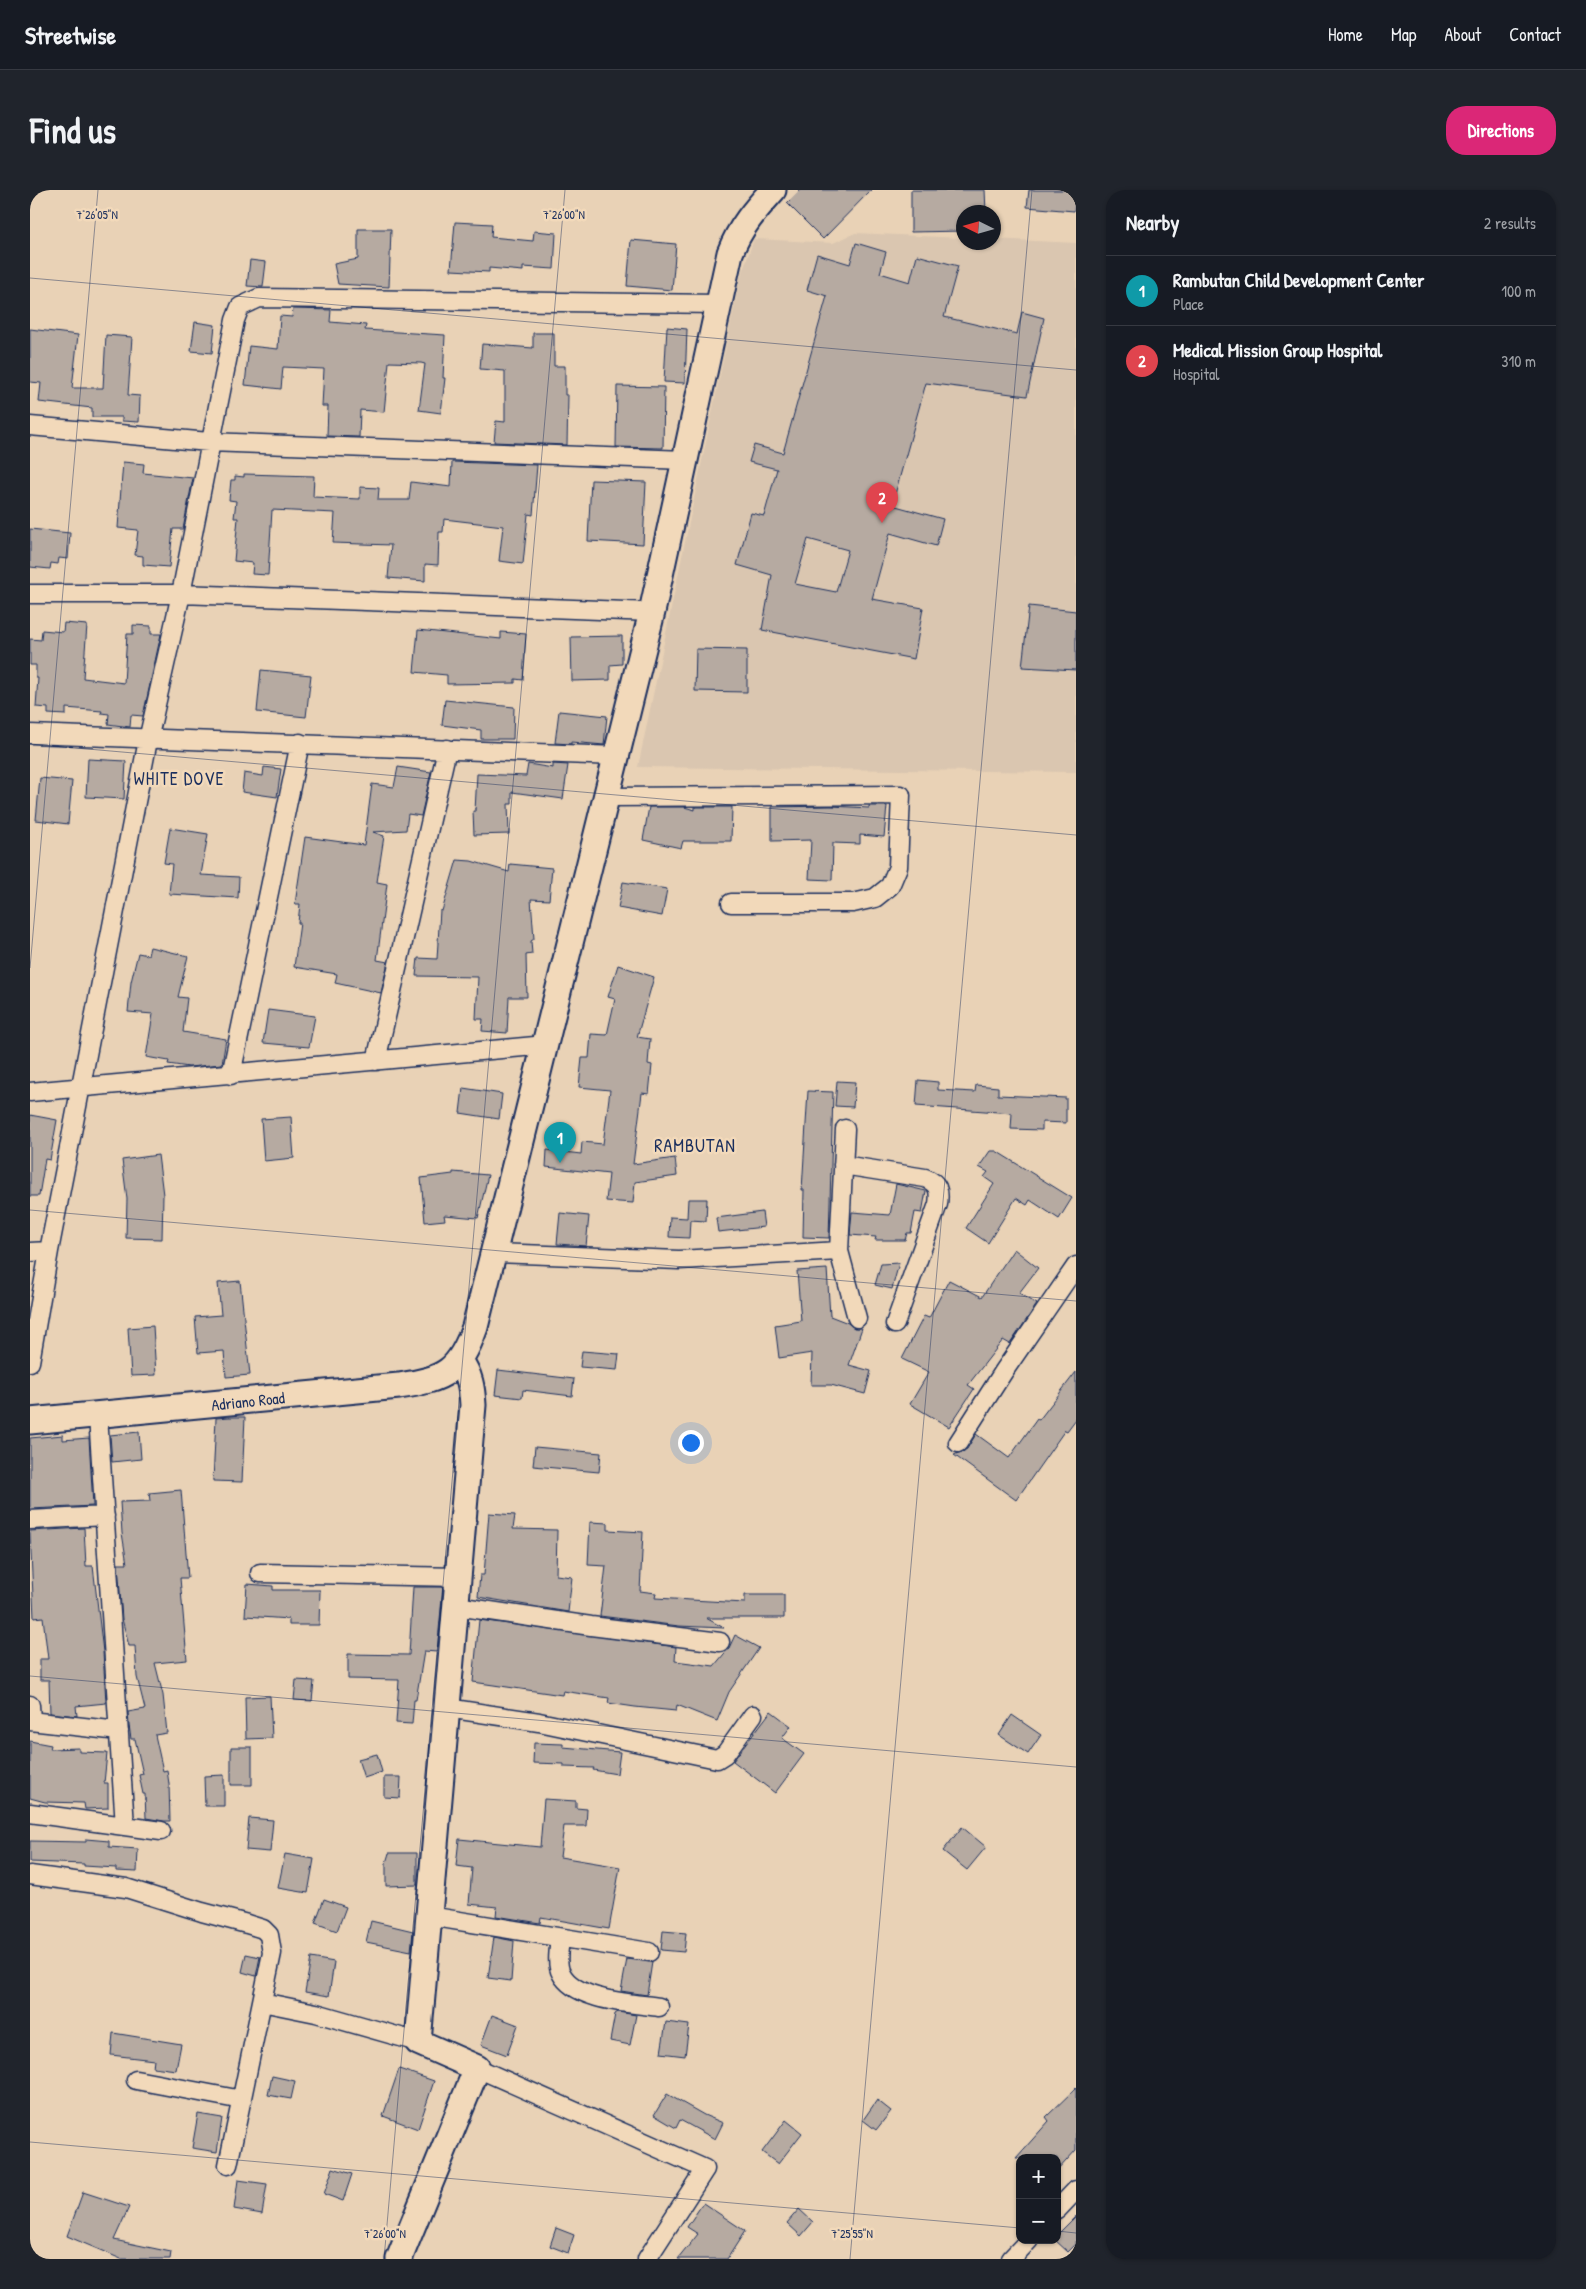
<!DOCTYPE html>
<meta charset="utf-8">
<style>
body{margin:0;font-family:"Patrick Hand",sans-serif;background:#20242c;color:#f1f3f6}
.controls{position:absolute;right:15px;bottom:15px;display:grid;overflow:hidden;border-radius:10px;box-shadow:0 1px 4px #0004}
.controls button{width:45px;height:45px;display:grid;place-items:center;padding:0;border:0;border-bottom:1px solid #363941;background:#171b24;color:#f1f3f6;font:25px sans-serif}
.compass{position:absolute;left:926px;top:15px;width:45px;height:45px;border-radius:50%;background:#171b24;box-shadow:0 1px 4px #0004;rotate:275deg}
.you{position:absolute;left:660px;top:1252px;width:18px;height:18px;margin:-12px;border:4px solid #fff;border-radius:50%;background:#1a73e8;box-shadow:0 0 0 8px #1a73e833}
.badge{display:grid;place-items:center;width:32px;height:32px;border-radius:50%;background:#db2777;color:#fff;font-size:16px;font-weight:700}
.pin{position:absolute;translate:-50% -41px;filter:drop-shadow(0 1px 2px #0008)}
.pin::after{content:'';position:absolute;top:26px;width:18px;height:15px;background:inherit;clip-path:polygon(0 0,100% 0,50% 100%)}
.list{margin:0;padding:0;list-style:none}
h2{display:flex;justify-content:space-between;align-items:center;height:65px;margin:0;padding:0 20px;font-size:21px}
h2 small{font-size:16px;font-weight:400;color:#9ea1a6}
.list li{display:grid;grid-template-columns:32px 1fr auto;gap:15px;align-items:center;box-sizing:border-box;height:70px;padding:0 20px;border-top:1px solid #363941}
.list b{display:block;font-size:19px;white-space:nowrap}
.list p{margin:0;font-size:16px;white-space:nowrap;color:#9ea1a6}
.list em{font-size:16px;font-style:normal;color:#9ea1a6}
.map{position:relative;flex:none;width:1046px;height:2069px;overflow:hidden;border-radius:20px}
header{display:flex;align-items:center;gap:30px;box-sizing:border-box;height:70px;padding:0 25px;background:#171b24;border-bottom:1px solid #363941}
header strong{font-size:24px}
nav{display:flex;gap:28px;margin-inline-start:auto;font-size:18px}
.intro{display:flex;align-items:center;justify-content:space-between;box-sizing:border-box;height:120px;padding:0 30px}
h1{margin:0;font-size:35px}
.button{padding:12px 22px;border-radius:20px;background:#db2777;color:#fff;font-size:18px;font-weight:700}
main{display:flex;gap:30px;padding:0 30px}
aside{flex:1;background:#171b24;border-radius:20px;box-shadow:0 1px 4px #0004}
.map>svg:first-child{display:block}
.built{fill:#dac6b0}
.building{fill:#b6aaa1;stroke:#1b2f5e;fill-rule:evenodd}
.lines{fill:none;stroke-linecap:round;stroke-linejoin:round}
.street-casing{stroke:#1b2f5e;stroke-width:21}
.secondary-casing{stroke:#1b2f5e;stroke-width:29}
.street{stroke:#f2d9ba;stroke-width:18}
.secondary{stroke:#f2d9ba;stroke-width:25}
.ticks{fill:none;stroke:#1b2f5e;stroke-width:1;stroke-opacity:0.45}
.labels{text-anchor:middle;dominant-baseline:central;stroke-width:5;stroke-linejoin:round;paint-order:stroke}
.street-label{font-size:16px;fill:#1b2f5e;stroke:#f2d9ba}
.neighbourhood-label{font-size:18px;letter-spacing:1px;fill:#1b2f5e;stroke:#f2d9ba}
.ticks-label{font-size:12px;text-anchor:middle;fill:#1b2f5e;stroke:#f2d9ba;stroke-width:5;stroke-linejoin:round;paint-order:stroke}
</style>
<header>
<strong>Streetwise</strong>
<nav><a>Home</a><a>Map</a><a>About</a><a>Contact</a></nav>
</header>
<div class="intro"><h1>Find us</h1><a class="button">Directions</a></div>
<main>
<div class="map">
<svg width="1046" height="2069" viewBox="0 0 1046 2069">
<rect width="100%" height="100%" fill="#e9d2b6"/>
<filter id="ink" filterUnits="userSpaceOnUse"><feTurbulence type="fractalNoise" baseFrequency=".02" numOctaves="2"/><feDisplacementMap in="SourceGraphic" scale="10" xChannelSelector="R" yChannelSelector="G"/><feConvolveMatrix kernelMatrix="1 2 1 2 8 2 1 2 1" color-interpolation-filters="sRGB"/></filter>
<g filter="url(#ink)">
<path class="built" d="M 825,43 L 933,48 L 934,52 L 964,52 L 964,49 L 1046,53 L 1046,582 L 608,577 L 710,89 L 724,49 L 803,53 Z"/>
<path class="building" d="M 770,0 L 841,0 L 793,49 L 757,13 Z
M 881,0 L 955,0 L 956,22 L 934,22 L 934,41 L 881,42 Z
M 999,0 L 1046,0 L 1044,21 L 997,17 Z
M 425,32 L 462,34 L 461,47 L 503,51 L 504,41 L 526,43 L 524,79 L 493,77 L 493,81 L 459,78 L 459,82 L 421,80 Z
M 328,39 L 361,39 L 359,97 L 308,94 L 304,74 L 328,69 Z
M 601,50 L 646,54 L 642,100 L 597,96 Z
M 826,53 L 856,62 L 850,83 L 880,92 L 887,65 L 928,76 L 914,127 L 987,144 L 992,122 L 1014,128 L 997,206 L 896,193 L 862,315 L 913,329 L 906,356 L 860,343 L 842,409 L 893,418 L 884,469 L 732,440 L 742,385 L 707,375 L 721,323 L 734,326 L 747,279 L 719,272 L 724,255 L 753,263 L 797,106 L 777,100 L 787,64 L 820,74 ZM 778,349 L 818,360 L 806,402 L 765,394 Z
M 220,70 L 236,72 L 233,97 L 217,96 Z
M 263,119 L 301,120 L 300,132 L 336,135 L 335,140 L 415,145 L 413,188 L 415,188 L 411,223 L 389,220 L 395,174 L 391,173 L 359,172 L 354,222 L 330,220 L 329,247 L 297,246 L 298,216 L 292,216 L 294,179 L 253,177 L 251,199 L 215,195 L 219,156 L 248,159 L 250,126 L 262,127 Z
M 165,132 L 185,135 L 182,163 L 161,161 Z
M 637,137 L 657,139 L 655,193 L 634,192 Z
M 0,139 L 48,145 L 42,198 L 73,198 L 76,145 L 102,147 L 98,205 L 110,206 L 109,232 L 92,231 L 92,227 L 62,227 L 62,218 L 9,212 L 11,193 L 0,192 Z
M 503,143 L 524,143 L 524,176 L 535,176 L 535,205 L 538,205 L 537,255 L 464,252 L 466,231 L 475,232 L 475,181 L 450,179 L 452,154 L 503,158 Z
M 587,196 L 634,197 L 633,258 L 586,257 Z
M 93,272 L 114,274 L 113,283 L 163,288 L 153,339 L 143,339 L 139,377 L 113,375 L 113,366 L 105,365 L 108,340 L 88,338 Z
M 422,272 L 507,275 L 503,325 L 498,324 L 493,374 L 469,371 L 473,336 L 414,329 L 413,342 L 409,342 L 408,375 L 395,374 L 395,391 L 358,388 L 361,355 L 303,353 L 305,323 L 242,320 L 238,385 L 222,384 L 223,373 L 204,371 L 208,328 L 204,328 L 206,311 L 199,310 L 201,290 L 205,290 L 205,286 L 214,287 L 214,284 L 284,286 L 283,307 L 330,309 L 330,297 L 349,298 L 348,310 L 379,310 L 381,292 L 421,297 Z
M 561,290 L 616,292 L 613,354 L 558,351 Z
M 0,339 L 40,343 L 38,369 L 29,368 L 28,374 L 21,373 L 20,379 L 0,377 Z
M 999,416 L 1046,421 L 1046,480 L 992,477 Z
M 34,433 L 57,435 L 53,488 L 94,493 L 97,444 L 103,444 L 103,435 L 121,436 L 121,444 L 131,444 L 113,526 L 101,525 L 100,537 L 78,534 L 79,524 L 71,523 L 72,521 L 36,518 L 36,525 L 18,524 L 18,518 L 6,517 L 8,488 L 6,488 L 6,475 L 0,475 L 0,449 L 11,450 L 12,440 L 33,442 Z
M 388,440 L 471,449 L 471,442 L 496,444 L 493,490 L 485,489 L 485,493 L 417,494 L 417,485 L 384,482 Z
M 592,446 L 592,474 L 580,475 L 580,490 L 542,491 L 541,447 Z
M 666,459 L 717,460 L 717,502 L 665,501 Z
M 231,480 L 281,485 L 276,527 L 227,522 Z
M 415,510 L 484,517 L 483,549 L 451,549 L 451,540 L 412,535 Z
M 529,521 L 577,526 L 574,555 L 541,552 L 541,554 L 525,553 Z
M 58,569 L 96,571 L 94,609 L 56,607 Z
M 498,574 L 523,578 L 523,574 L 538,575 L 533,609 L 482,602 L 482,614 L 478,614 L 479,644 L 444,645 L 443,621 L 445,621 L 447,584 L 496,586 Z
M 234,577 L 251,579 L 247,607 L 212,602 L 214,583 L 233,586 Z
M 368,577 L 401,582 L 391,626 L 378,624 L 376,640 L 343,642 L 354,646 L 347,692 L 357,694 L 347,770 L 358,772 L 351,803 L 305,793 L 307,784 L 264,777 L 270,733 L 268,733 L 270,714 L 265,714 L 275,647 L 334,655 L 342,594 L 364,597 Z
M 10,588 L 42,591 L 38,634 L 6,630 Z
M 801,616 L 839,618 L 839,616 L 857,616 L 854,647 L 830,645 L 830,654 L 803,653 L 802,690 L 779,689 L 781,650 L 742,651 L 742,617 Z
M 619,617 L 654,617 L 665,620 L 665,617 L 702,617 L 701,651 L 653,651 L 651,658 L 613,650 Z
M 140,638 L 178,644 L 171,685 L 209,687 L 208,708 L 139,704 L 142,674 L 134,673 Z
M 427,670 L 441,671 L 479,682 L 480,674 L 522,678 L 519,710 L 501,709 L 504,749 L 501,751 L 502,764 L 496,765 L 497,807 L 479,807 L 477,843 L 452,841 L 453,829 L 446,829 L 448,787 L 386,786 L 388,768 L 407,769 L 410,720 L 412,721 Z
M 593,692 L 637,699 L 632,726 L 588,718 Z
M 120,757 L 158,766 L 148,807 L 157,808 L 153,842 L 196,849 L 192,874 L 159,877 L 138,874 L 139,871 L 116,867 L 123,824 L 98,822 L 101,792 L 108,763 L 118,765 Z
M 588,775 L 624,787 L 607,847 L 620,849 L 618,874 L 622,875 L 619,904 L 612,903 L 603,974 L 645,968 L 647,986 L 605,992 L 603,1013 L 576,1011 L 579,984 L 516,977 L 517,960 L 551,964 L 552,952 L 573,954 L 580,900 L 549,897 L 552,868 L 559,868 L 561,844 L 577,845 L 585,809 L 578,807 Z
M 238,820 L 285,826 L 279,857 L 233,853 Z
M 888,890 L 908,892 L 908,900 L 945,902 L 946,895 L 968,897 L 968,905 L 1036,908 L 1036,933 L 1012,932 L 1012,940 L 981,939 L 982,923 L 886,916 Z
M 807,891 L 825,892 L 823,917 L 805,916 Z
M 433,898 L 472,904 L 469,929 L 430,923 Z
M 778,901 L 803,902 L 799,1048 L 773,1047 L 774,1000 L 772,1000 Z
M 0,925 L 27,930 L 20,970 L 15,969 L 9,1006 L 0,1006 Z
M 261,927 L 264,968 L 234,971 L 231,929 Z
M 960,961 L 966,961 L 1042,1008 L 1029,1029 L 1000,1010 L 997,1015 L 986,1008 L 958,1053 L 936,1038 L 964,994 L 954,987 L 958,982 L 949,977 Z
M 128,965 L 133,1005 L 132,1049 L 96,1048 L 97,1009 L 92,970 Z
M 423,982 L 458,985 L 448,1028 L 414,1025 L 415,1030 L 395,1032 L 391,988 L 423,984 Z
M 866,994 L 896,1001 L 892,1023 L 885,1022 L 881,1043 L 877,1043 L 875,1050 L 845,1050 L 846,1047 L 820,1045 L 822,1022 L 860,1025 Z
M 658,1009 L 677,1009 L 676,1031 L 660,1030 L 659,1048 L 639,1047 L 640,1027 L 657,1028 Z
M 732,1022 L 734,1037 L 688,1042 L 686,1028 Z
M 530,1023 L 559,1026 L 556,1056 L 527,1054 Z
M 984,1059 L 1008,1078 L 989,1103 L 1007,1114 L 980,1154 L 973,1150 L 938,1195 L 944,1199 L 919,1237 L 880,1214 L 899,1182 L 872,1169 L 894,1126 L 899,1128 L 919,1090 L 952,1107 Z
M 869,1073 L 862,1099 L 845,1095 L 851,1074 Z
M 797,1079 L 800,1126 L 818,1133 L 824,1138 L 832,1138 L 819,1175 L 841,1181 L 835,1204 L 801,1195 L 781,1195 L 782,1163 L 749,1168 L 745,1135 L 771,1131 L 767,1081 Z
M 210,1091 L 220,1185 L 196,1187 L 194,1161 L 168,1163 L 165,1127 L 191,1125 L 188,1093 Z
M 123,1136 L 126,1185 L 101,1186 L 98,1138 Z
M 552,1161 L 589,1164 L 587,1180 L 550,1177 Z
M 468,1180 L 544,1189 L 542,1206 L 493,1200 L 492,1208 L 465,1205 Z
M 1046,1182 L 1046,1229 L 1037,1241 L 1035,1240 L 986,1310 L 924,1265 L 937,1259 L 946,1244 L 979,1268 L 1007,1229 L 1009,1230 Z
M 199,1227 L 215,1227 L 212,1292 L 183,1291 L 186,1228 Z
M 109,1242 L 111,1269 L 82,1272 L 80,1245 Z
M 33,1245 L 33,1250 L 59,1248 L 63,1316 L 0,1319 L 0,1248 Z
M 505,1257 L 571,1263 L 569,1282 L 503,1276 Z
M 151,1300 L 158,1388 L 150,1388 L 157,1470 L 125,1473 L 133,1505 L 137,1543 L 125,1545 L 133,1581 L 137,1580 L 139,1594 L 140,1631 L 134,1631 L 116,1628 L 115,1604 L 113,1604 L 109,1585 L 113,1584 L 105,1549 L 101,1549 L 99,1535 L 98,1522 L 115,1519 L 107,1487 L 105,1456 L 99,1456 L 92,1429 L 88,1374 L 97,1374 L 92,1343 L 90,1312 L 120,1311 L 119,1303 Z
M 459,1323 L 485,1325 L 483,1339 L 527,1340 L 526,1385 L 542,1387 L 538,1422 L 448,1407 L 450,1385 L 454,1385 Z
M 560,1332 L 578,1333 L 578,1340 L 613,1342 L 610,1401 L 626,1403 L 625,1408 L 715,1413 L 715,1405 L 754,1405 L 754,1428 L 676,1428 L 694,1438 L 649,1436 L 570,1426 L 576,1376 L 558,1375 Z
M 54,1338 L 56,1376 L 63,1376 L 73,1462 L 76,1513 L 46,1516 L 47,1526 L 20,1523 L 19,1490 L 10,1490 L 10,1469 L 18,1469 L 13,1427 L 4,1428 L 0,1341 Z
M 217,1394 L 243,1396 L 243,1400 L 290,1400 L 289,1435 L 259,1435 L 259,1429 L 215,1426 Z
M 383,1397 L 413,1397 L 407,1462 L 394,1461 L 386,1510 L 384,1510 L 382,1534 L 366,1533 L 369,1490 L 318,1489 L 318,1464 L 379,1465 Z
M 449,1430 L 646,1457 L 645,1471 L 684,1476 L 699,1458 L 705,1445 L 729,1458 L 699,1502 L 687,1531 L 647,1515 L 646,1521 L 605,1517 L 578,1513 L 579,1508 L 533,1501 L 532,1505 L 443,1492 Z
M 266,1490 L 284,1491 L 282,1511 L 264,1510 Z
M 240,1506 L 242,1548 L 216,1549 L 215,1507 Z
M 741,1521 L 761,1536 L 752,1548 L 774,1564 L 745,1603 L 703,1571 Z
M 982,1525 L 1011,1545 L 998,1564 L 969,1545 Z
M 0,1551 L 21,1555 L 20,1559 L 49,1558 L 49,1562 L 77,1563 L 74,1593 L 78,1593 L 78,1618 L 55,1619 L 54,1613 L 15,1612 L 0,1608 Z
M 504,1553 L 533,1554 L 533,1557 L 590,1562 L 587,1584 L 563,1580 L 564,1578 L 534,1577 L 534,1574 L 503,1573 Z
M 201,1557 L 222,1557 L 222,1595 L 201,1595 Z
M 347,1564 L 352,1582 L 334,1588 L 328,1569 Z
M 194,1585 L 194,1616 L 175,1616 L 174,1586 Z
M 354,1587 L 371,1587 L 370,1608 L 354,1607 Z
M 514,1609 L 546,1611 L 546,1618 L 557,1619 L 556,1636 L 534,1636 L 530,1667 L 590,1677 L 579,1739 L 511,1727 L 510,1733 L 466,1726 L 467,1717 L 439,1714 L 442,1678 L 426,1676 L 429,1649 L 510,1657 Z
M 219,1628 L 243,1630 L 240,1662 L 216,1660 Z
M 932,1637 L 956,1657 L 937,1680 L 913,1661 Z
M 56,1649 L 79,1651 L 79,1657 L 108,1659 L 107,1682 L 86,1681 L 86,1678 L 54,1676 L 54,1674 L 0,1672 L 0,1651 L 56,1652 Z
M 359,1663 L 387,1663 L 387,1695 L 356,1696 L 356,1673 Z
M 255,1664 L 284,1669 L 278,1703 L 248,1698 Z
M 294,1709 L 316,1717 L 307,1741 L 285,1733 Z
M 341,1731 L 383,1741 L 381,1761 L 336,1752 Z
M 633,1741 L 656,1743 L 654,1762 L 631,1760 Z
M 464,1747 L 484,1751 L 481,1791 L 458,1788 Z
M 216,1764 L 230,1767 L 226,1786 L 212,1782 Z
M 281,1768 L 304,1772 L 299,1806 L 275,1802 Z
M 597,1769 L 622,1772 L 617,1805 L 591,1801 Z
M 588,1822 L 606,1825 L 600,1855 L 580,1851 L 585,1824 Z
M 462,1825 L 488,1835 L 477,1865 L 451,1855 Z
M 636,1832 L 659,1835 L 655,1866 L 631,1863 Z
M 83,1843 L 151,1854 L 146,1880 L 123,1877 L 124,1870 L 81,1865 Z
M 369,1879 L 404,1891 L 388,1939 L 353,1926 Z
M 242,1886 L 265,1891 L 261,1909 L 238,1905 Z
M 1046,1898 L 1046,1960 L 1027,1981 L 1027,1968 L 986,1968 L 1019,1931 L 1016,1927 Z
M 637,1904 L 674,1925 L 693,1933 L 685,1949 L 650,1930 L 646,1938 L 624,1925 Z
M 847,1910 L 861,1921 L 846,1940 L 833,1930 Z
M 168,1924 L 192,1928 L 187,1962 L 162,1958 Z
M 756,1930 L 772,1943 L 748,1974 L 732,1962 Z
M 303,1978 L 322,1984 L 313,2011 L 294,2004 Z
M 208,1990 L 237,1994 L 232,2024 L 204,2019 Z
M 53,2002 L 99,2017 L 84,2050 L 141,2062 L 140,2069 L 91,2069 L 37,2046 Z
M 673,2013 L 715,2041 L 697,2069 L 648,2069 L 668,2044 L 657,2037 Z
M 769,2019 L 783,2032 L 771,2046 L 757,2033 Z
M 1046,2026 L 1046,2054 L 1038,2062 L 1025,2050 L 1027,2050 L 1027,2045 Z
M 526,2038 L 544,2045 L 538,2063 L 520,2056 Z"/>
<g class="lines">
<g class="street-casing">
<path id="street" d="M 0,236 L 179,252 L 655,270
M 0,404 L 151,404 L 622,422
M 0,544 L 587,566
M 578,607 L 871,605 L 868,677 L 860,696 L 845,708 L 823,713 L 701,713
M 346,871 L 417,559
M 201,885 L 270,553
M 0,902 L 516,855
M 815,939 L 809,1061 L 827,1128
M 813,975 L 895,988 C 908,993 910,1000 908,1014 L 865,1134
M 0,1062 L 19,1061
M 464,1063 L 649,1070 L 809,1061
M 0,1172 L 19,1061 L 118,550 L 151,404 L 205,130 L 210,117 L 229,108 L 688,114
M 68,1226 L 95,1636
M 928,1253 L 974,1181 L 1046,1076
M 0,1330 L 75,1326
M 230,1383 L 429,1387
M 426,1416 L 561,1436 L 690,1452
M 0,1515 L 1,1531
M 417,1518 L 509,1532 L 687,1569 L 695,1564 L 723,1525
M 0,1531 L 89,1541
M 0,1623 L 131,1641
M 0,1685 L 96,1698 L 172,1722 L 217,1734 L 233,1739 L 239,1745 L 242,1763 L 198,1975
M 399,1726 L 619,1762
M 530,1748 C 529,1759 526,1774 531,1783 C 545,1811 601,1813 629,1817
M 232,1812 L 286,1823 L 388,1852
M 447,1878 L 675,1979 L 617,2069
M 106,1890 L 212,1910
M 1027,2020 L 1046,2000
M 981,2069 L 999,2050"/>
</g>
<g class="secondary-casing">
<path id="secondary" d="M 0,1231 L 369,1196 C 415,1189 429,1182 445,1137 L 622,422 L 700,63 C 710,37 725,20 743,0
M 369,2069 L 447,1878 L 388,1852 L 443,1215 C 442,1198 440,1185 430,1171"/>
</g>
<use href="#street" class="street"/>
<use href="#secondary" class="secondary"/>
</g>
</g>
<path class="ticks" d="M 0,88 L 1046,180M 0,554 L 1046,645M 0,778 L 68,0M 0,1020 L 1046,1111M 0,1486 L 1046,1577M 0,1952 L 990,2038M 1027,2041 L 1046,2043M 354,2069 L 535,0M 820,2069 L 1002,0"/>
<g class="labels">
<g class="street-label">
<text transform="translate(218 1211) rotate(-6)">Adriano Road</text>
</g>
<g class="neighbourhood-label">
<text x="149" y="588">WHITE DOVE</text>
<text x="665" y="955">RAMBUTAN</text>
</g>
</g>
<g class="ticks-label">
<text x="67" y="29">7°26'05"N</text>
<text x="534" y="29">7°26'00"N</text>
<text x="355" y="2048">7°26'00"N</text>
<text x="822" y="2048">7°25'55"N</text>
</g>
</svg>
<div class="controls">
<button>+</button>
<button>−</button>
</div>
<svg class="compass" viewBox="-18 -18 36 36"><path d="M0-13l5 13h-10z" fill="#e53935"/><path d="M0 13l5-13h-10z" fill="#9ea1a6"/></svg>
<div class="you"></div>
<div class="pin badge" style="left:530px;top:973px;background:#0f9aa8">1</div>
<div class="pin badge" style="left:852px;top:333px;background:#e0444e">2</div>
</div>
<aside>
<h2>Nearby<small>2 results</small></h2>
<ul class="list">
<li><span class="badge" style="background:#0f9aa8">1</span><div><b>Rambutan Child Development Center</b><p>Place</p></div><em>100 m</em></li>
<li><span class="badge" style="background:#e0444e">2</span><div><b>Medical Mission Group Hospital</b><p>Hospital</p></div><em>310 m</em></li>
</ul>
</aside>
</main>
